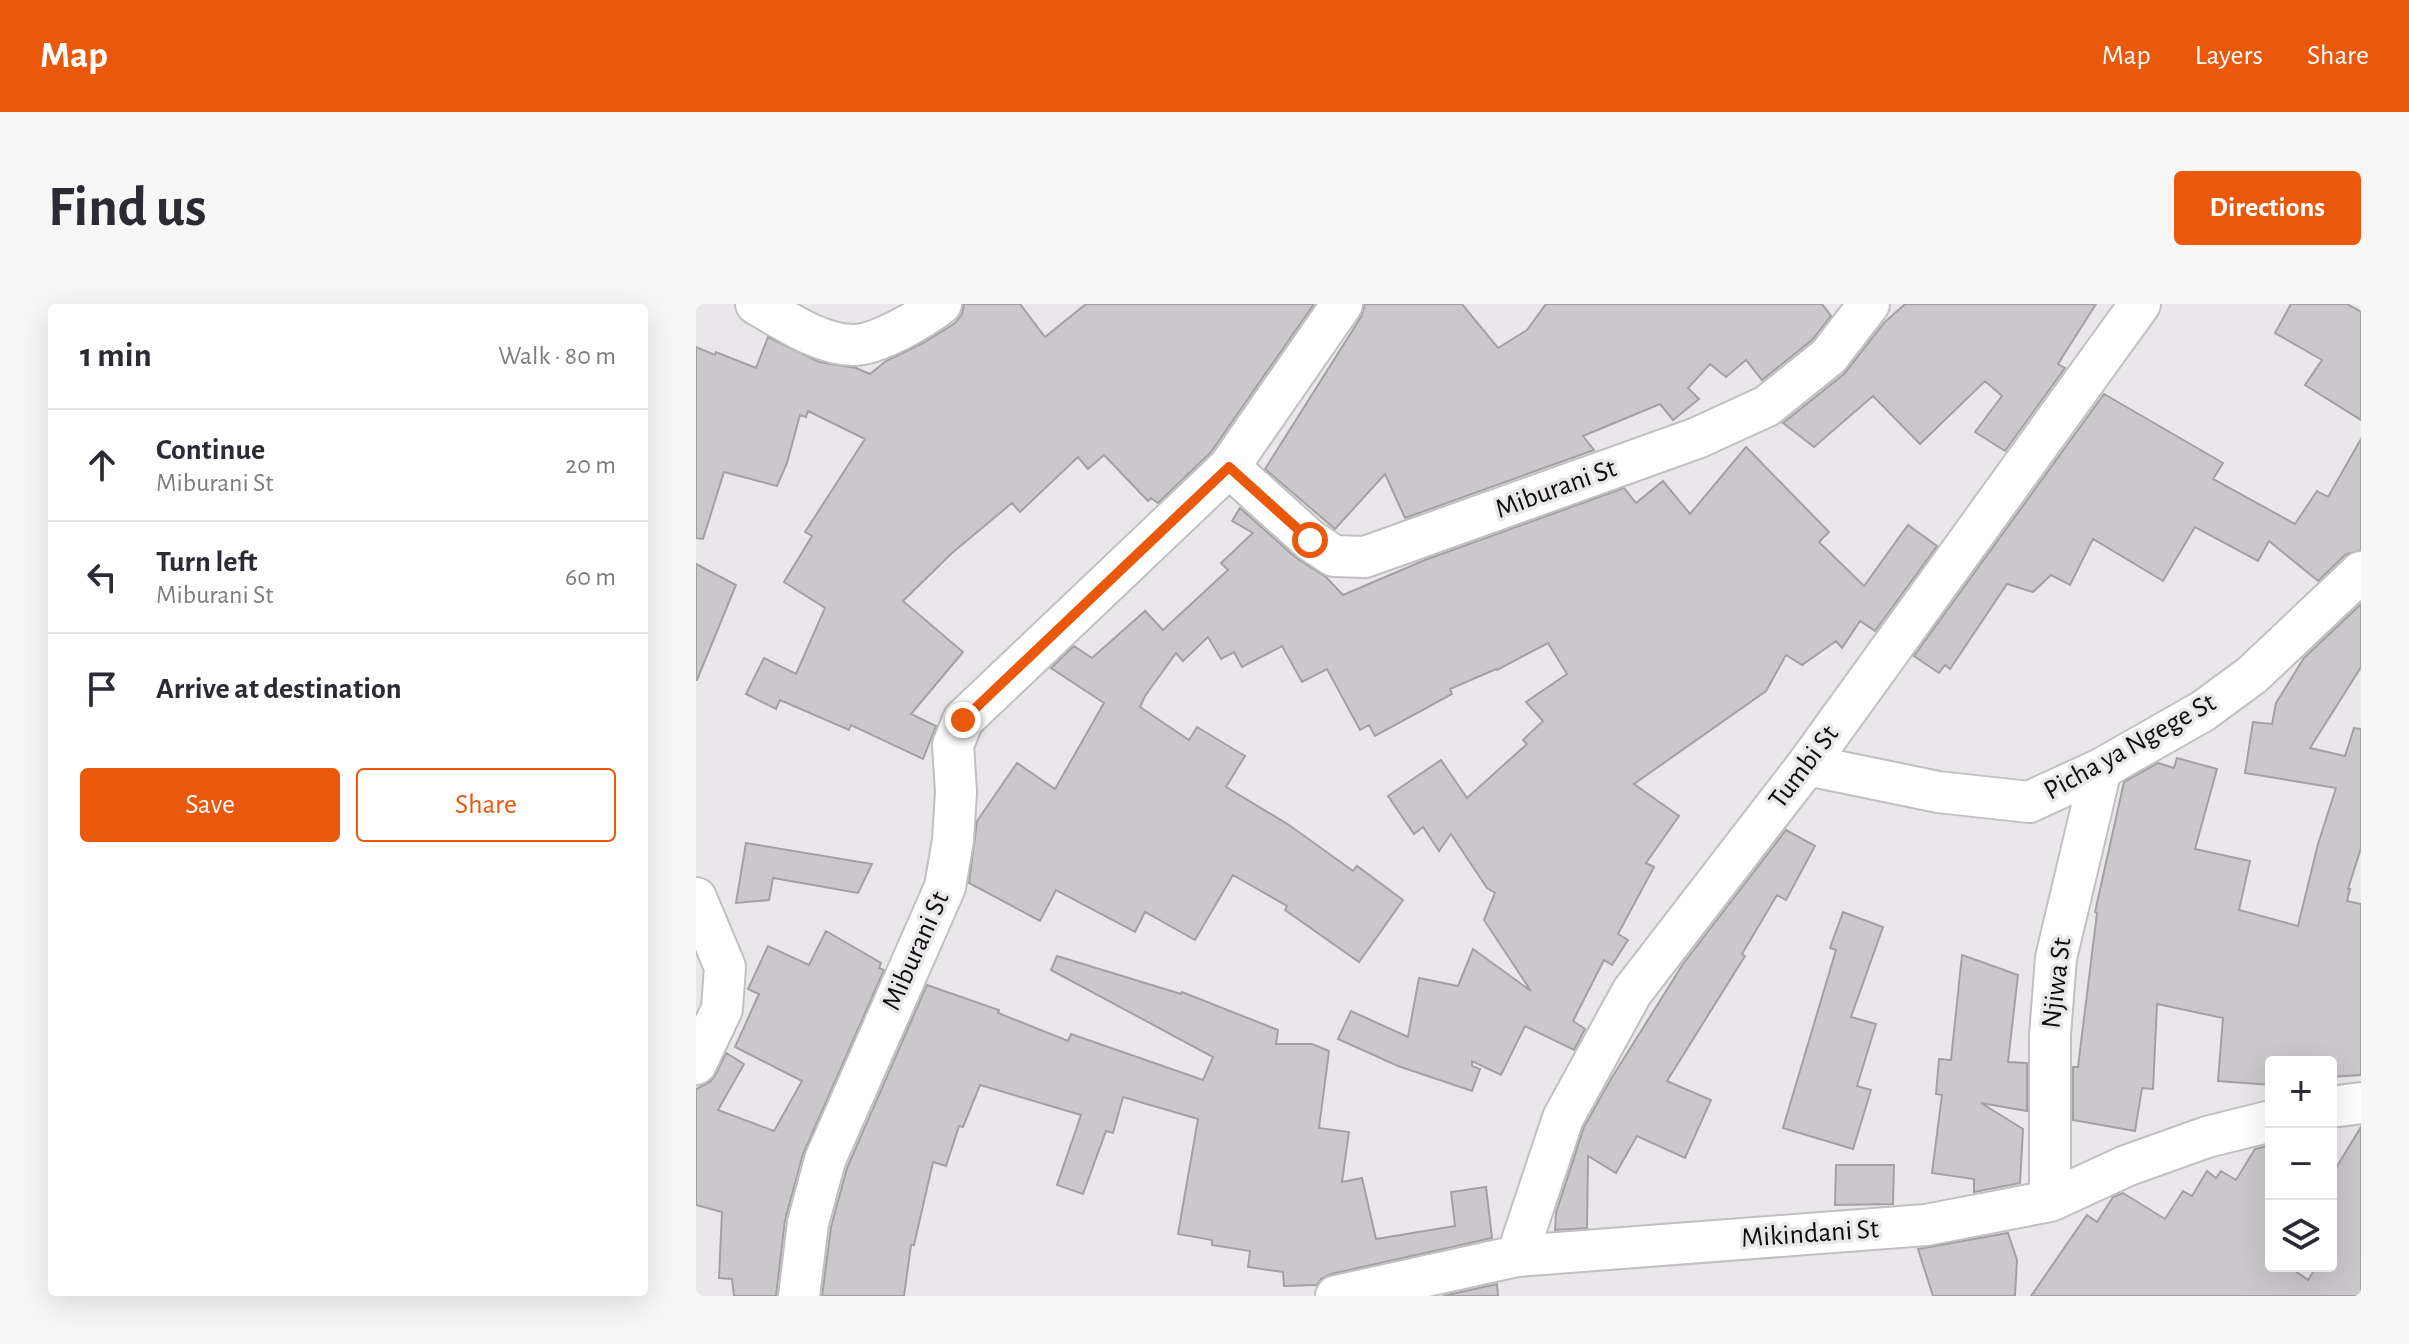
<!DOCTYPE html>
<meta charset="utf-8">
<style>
body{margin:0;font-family:"Alegreya Sans",sans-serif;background:#f7f7f7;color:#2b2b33}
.controls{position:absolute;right:24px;bottom:24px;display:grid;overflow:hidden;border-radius:8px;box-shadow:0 8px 32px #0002}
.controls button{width:72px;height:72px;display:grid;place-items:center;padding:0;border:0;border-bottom:2px solid #e1e1e2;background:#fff;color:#2b2b33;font:40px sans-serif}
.stop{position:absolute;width:24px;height:24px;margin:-18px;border:6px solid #ea580c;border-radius:50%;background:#fff}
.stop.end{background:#ea580c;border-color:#fff;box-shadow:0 2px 8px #0008}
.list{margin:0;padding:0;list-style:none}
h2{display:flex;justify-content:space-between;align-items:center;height:104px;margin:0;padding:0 32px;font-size:34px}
h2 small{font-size:26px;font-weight:400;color:#7c7c81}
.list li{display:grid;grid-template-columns:52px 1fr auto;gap:24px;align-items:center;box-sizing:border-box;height:112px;padding:0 32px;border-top:2px solid #e1e1e2}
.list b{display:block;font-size:30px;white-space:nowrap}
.list p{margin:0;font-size:26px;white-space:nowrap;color:#7c7c81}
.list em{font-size:26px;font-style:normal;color:#7c7c81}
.actions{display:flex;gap:16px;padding:24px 32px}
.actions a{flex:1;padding:18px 0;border:2px solid #ea580c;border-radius:8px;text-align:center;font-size:28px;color:#ea580c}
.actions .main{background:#ea580c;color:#fff}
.icon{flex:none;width:44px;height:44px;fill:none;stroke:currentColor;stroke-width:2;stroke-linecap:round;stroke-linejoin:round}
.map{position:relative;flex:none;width:1665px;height:992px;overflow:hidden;border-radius:8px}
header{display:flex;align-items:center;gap:48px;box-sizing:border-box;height:112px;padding:0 40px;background:#ea580c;color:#fff}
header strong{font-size:38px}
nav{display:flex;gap:44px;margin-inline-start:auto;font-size:28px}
.intro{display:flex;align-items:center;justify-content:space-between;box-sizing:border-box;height:192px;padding:0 48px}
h1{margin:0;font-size:56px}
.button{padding:20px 36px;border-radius:8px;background:#ea580c;color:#fff;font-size:28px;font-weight:700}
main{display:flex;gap:48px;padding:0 48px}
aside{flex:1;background:#fff;border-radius:8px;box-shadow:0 8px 32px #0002}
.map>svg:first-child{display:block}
.building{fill:#cbc8cb;stroke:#a3a0a3;stroke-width:2}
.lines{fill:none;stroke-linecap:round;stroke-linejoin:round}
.street-casing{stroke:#c1bfc1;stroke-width:44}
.street{stroke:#fff;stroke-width:40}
.route{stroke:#ea580c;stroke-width:10}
.labels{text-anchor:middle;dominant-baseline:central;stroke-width:7;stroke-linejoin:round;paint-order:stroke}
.street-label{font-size:28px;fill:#0d0c0d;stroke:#eae7ea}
</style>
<header>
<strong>Map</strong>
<nav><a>Map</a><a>Layers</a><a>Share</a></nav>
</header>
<div class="intro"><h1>Find us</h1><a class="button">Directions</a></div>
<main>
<aside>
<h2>1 min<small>Walk · 80 m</small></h2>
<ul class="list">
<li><svg class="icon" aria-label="ahead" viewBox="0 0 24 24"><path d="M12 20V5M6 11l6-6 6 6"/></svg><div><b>Continue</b><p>Miburani St</p></div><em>20 m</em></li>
<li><svg class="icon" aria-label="left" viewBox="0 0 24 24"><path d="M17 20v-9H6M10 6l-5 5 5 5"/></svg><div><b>Turn left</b><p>Miburani St</p></div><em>60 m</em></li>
<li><svg class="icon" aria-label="arrive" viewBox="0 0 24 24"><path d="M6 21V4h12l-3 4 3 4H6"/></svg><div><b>Arrive at destination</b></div></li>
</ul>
<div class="actions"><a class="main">Save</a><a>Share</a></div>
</aside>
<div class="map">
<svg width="1665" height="992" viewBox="0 0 1665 992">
<rect width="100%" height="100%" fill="#eae7ea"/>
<path class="building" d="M 268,0 L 324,0 L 349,33 L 390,0 L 618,0 L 515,148 L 462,199 L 455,194 L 452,197 L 408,151 L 392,165 L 382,153 L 324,208 L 316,199 L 256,249 L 207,297 L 267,348 L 215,410 L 240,422 L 227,455 L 155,421 L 153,426 L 84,396 L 80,405 L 50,390 L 68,354 L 100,370 L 129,304 L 88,278 L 116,232 L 109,228 L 169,135 L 112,107 L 110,113 L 104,111 L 91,159 L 81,182 L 28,168 L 7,235 L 0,234 L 0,43 L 19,51 L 20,48 L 60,64 L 72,33 L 123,58 L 160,64 L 174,70 L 190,57 L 227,39 L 259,19 L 266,10 Z
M 669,0 L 766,0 L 802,44 L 831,26 L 850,0 L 1126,0 L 1135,12 L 1116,36 L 1066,76 L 1050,56 L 1030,73 L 1014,60 L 992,84 L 1003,95 L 977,116 L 964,100 L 887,132 L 898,146 L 709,214 L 689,170 L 639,225 L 569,165 L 665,13 Z
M 1209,0 L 1400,0 L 1362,60 L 1369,64 L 1309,147 L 1279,128 L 1306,92 L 1289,77 L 1224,140 L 1177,92 L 1118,143 L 1087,119 L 1148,70 L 1188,19 Z
M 1595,0 L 1651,0 L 1665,8 L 1665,116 L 1609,81 L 1626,56 L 1579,29 Z
M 1408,90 L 1527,159 L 1517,175 L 1599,220 L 1621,187 L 1632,193 L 1665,135 L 1665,246 L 1649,251 L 1622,277 L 1573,237 L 1562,257 L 1499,223 L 1467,277 L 1397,235 L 1374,281 L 1355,271 L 1337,288 L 1311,280 L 1254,365 L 1249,361 L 1243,369 L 1218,352 Z
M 1050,143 L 1133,228 L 1123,238 L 1168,282 L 1212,221 L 1241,242 L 1179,327 L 1164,317 L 1146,344 L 1140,337 L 1106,361 L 1090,351 L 1070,387 L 938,480 L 983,512 L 950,559 L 958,563 L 922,630 L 932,636 L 916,661 L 908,656 L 877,717 L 889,725 L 878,746 L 829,722 L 805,771 L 776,757 L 776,762 L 784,765 L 776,787 L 702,762 L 642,735 L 655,707 L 712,733 L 723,674 L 762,682 L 777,645 L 835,687 L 788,616 L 799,589 L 791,584 L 755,530 L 743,547 L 727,523 L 718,530 L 692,492 L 745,456 L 771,494 L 831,440 L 827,436 L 847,417 L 830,398 L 871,370 L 852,339 L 801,366 L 800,365 L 754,385 L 756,390 L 679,432 L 673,421 L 664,426 L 631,365 L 606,378 L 586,342 L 546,363 L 538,348 L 525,355 L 512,333 L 487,357 L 480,349 L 449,392 L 444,403 L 493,436 L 501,423 L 549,452 L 530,483 L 593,521 L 657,567 L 661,562 L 707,596 L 663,658 L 589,606 L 591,602 L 537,571 L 499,636 L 449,608 L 439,628 L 360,586 L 344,617 L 273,579 L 281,517 L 321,459 L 359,485 L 408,399 L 355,364 L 378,342 L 396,354 L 449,307 L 467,326 L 532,266 L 525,259 L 557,229 L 536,217 L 544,204 L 599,253 L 630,273 L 647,291 L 729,256 L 928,184 L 940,199 L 967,177 L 994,210 Z
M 0,260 L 40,281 L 1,376 L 0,376 Z
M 1665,300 L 1665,363 L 1614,444 L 1649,452 L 1658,424 L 1665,425 L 1665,544 L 1652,585 L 1654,585 L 1651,597 L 1665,600 L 1665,771 L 1635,773 L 1635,758 L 1575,758 L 1575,781 L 1522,777 L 1527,714 L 1461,700 L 1457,785 L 1446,784 L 1439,827 L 1377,816 L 1377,763 L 1382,763 L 1401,609 L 1399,608 L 1428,478 L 1462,459 L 1478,464 L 1481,454 L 1521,465 L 1499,545 L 1554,557 L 1543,606 L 1602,622 L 1622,540 L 1640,484 L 1549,469 L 1557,418 L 1576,420 L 1580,399 L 1608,354 Z
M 1090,526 L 1119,542 L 1090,596 L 1081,591 L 1046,650 L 1049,652 L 971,777 L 1015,796 L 989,854 L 941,832 L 920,869 L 892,852 L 891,924 L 859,926 L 860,909 L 888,823 L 915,775 L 987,660 Z
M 50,539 L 176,560 L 162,589 L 77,574 L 73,596 L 40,599 Z
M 1147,608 L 1187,623 L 1155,713 L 1180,720 L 1161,782 L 1175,786 L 1157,845 L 1087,824 L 1140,646 L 1134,644 Z
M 130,627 L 185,659 L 183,664 L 188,666 L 107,850 L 89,916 L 80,992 L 38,992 L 36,975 L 23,974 L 26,908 L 0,901 L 0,785 L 14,778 L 20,770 L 30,749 L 48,760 L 22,806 L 78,827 L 106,777 L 39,743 L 63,690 L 52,685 L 72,642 L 113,661 Z
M 1266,651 L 1322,671 L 1312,758 L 1331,759 L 1331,807 L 1285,799 L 1327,825 L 1324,879 L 1278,888 L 1278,875 L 1236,869 L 1246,791 L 1240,790 L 1243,755 L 1255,756 Z
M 361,652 L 485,690 L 486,688 L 582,726 L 580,740 L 616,740 L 633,747 L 623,824 L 653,828 L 646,878 L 666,874 L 680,935 L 759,922 L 755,888 L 790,883 L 796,934 L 635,970 L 625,975 L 621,981 L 588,982 L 587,968 L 552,963 L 554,947 L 516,941 L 516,936 L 482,930 L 502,815 L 427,793 L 417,829 L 410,827 L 387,890 L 361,881 L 385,811 L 284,781 L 267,823 L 263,822 L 250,862 L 237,858 L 218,941 L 215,941 L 208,992 L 126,992 L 135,923 L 151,864 L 231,681 L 303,706 L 302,709 L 372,737 L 375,730 L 507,776 L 517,753 L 355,666 Z
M 1665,823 L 1665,992 L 1335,992 L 1391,911 L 1401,918 L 1417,893 L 1427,889 L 1469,915 L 1487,887 L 1496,892 L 1511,867 L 1520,874 L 1525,867 L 1540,876 L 1559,845 L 1575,841 L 1575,962 L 1592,962 L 1612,976 L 1621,962 L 1635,962 L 1635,872 Z
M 1140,861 L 1198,861 L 1197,900 L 1139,901 Z
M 1312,929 L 1321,956 L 1319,992 L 1237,992 L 1222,945 Z
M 801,980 L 802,992 L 747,992 Z"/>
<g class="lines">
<g class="street-casing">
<path id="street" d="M 60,0 C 89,16 122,40 156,41 C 180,42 227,14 245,0
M 533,163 L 614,236 L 638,252 L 669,253 L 1001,134 L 1071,102 L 1133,52 L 1173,0
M 1111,461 L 1242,488 L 1333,498 L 1405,465 L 1507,407 L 1556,371 L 1665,268
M 0,594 L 29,663 L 26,705 L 0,760
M 1635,803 L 1665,799
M 1354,897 L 1354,731 L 1360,654 L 1405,465
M 821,952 L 867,814 L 936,688 L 1111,461 L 1444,0
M 103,992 L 112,919 L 129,856 L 249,583 L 257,536 L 260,488 L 257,441 L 267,416 L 533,163 L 646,0
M 640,992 L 821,952 L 1230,921 L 1354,897 L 1430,862 L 1511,833 L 1575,817"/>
</g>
<use href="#street" class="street"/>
</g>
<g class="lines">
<path class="route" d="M 267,416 L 533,163 L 614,236"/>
</g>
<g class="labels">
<g class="street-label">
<text transform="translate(860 185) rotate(-20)">Miburani St</text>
<text transform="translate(1434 443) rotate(-29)">Picha ya Ngege St</text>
<text transform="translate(1108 463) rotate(-53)">Tumbi St</text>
<text transform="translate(220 647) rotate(-66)">Miburani St</text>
<text transform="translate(1361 679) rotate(-83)">Njiwa St</text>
<text transform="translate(1114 930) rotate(-4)">Mikindani St</text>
</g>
</g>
</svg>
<div class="controls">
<button>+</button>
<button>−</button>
<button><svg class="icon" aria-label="layers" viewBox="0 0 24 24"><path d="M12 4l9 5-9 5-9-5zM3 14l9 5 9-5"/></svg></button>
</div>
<div class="stop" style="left:614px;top:236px"></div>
<div class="stop end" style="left:267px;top:416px"></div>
</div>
</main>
